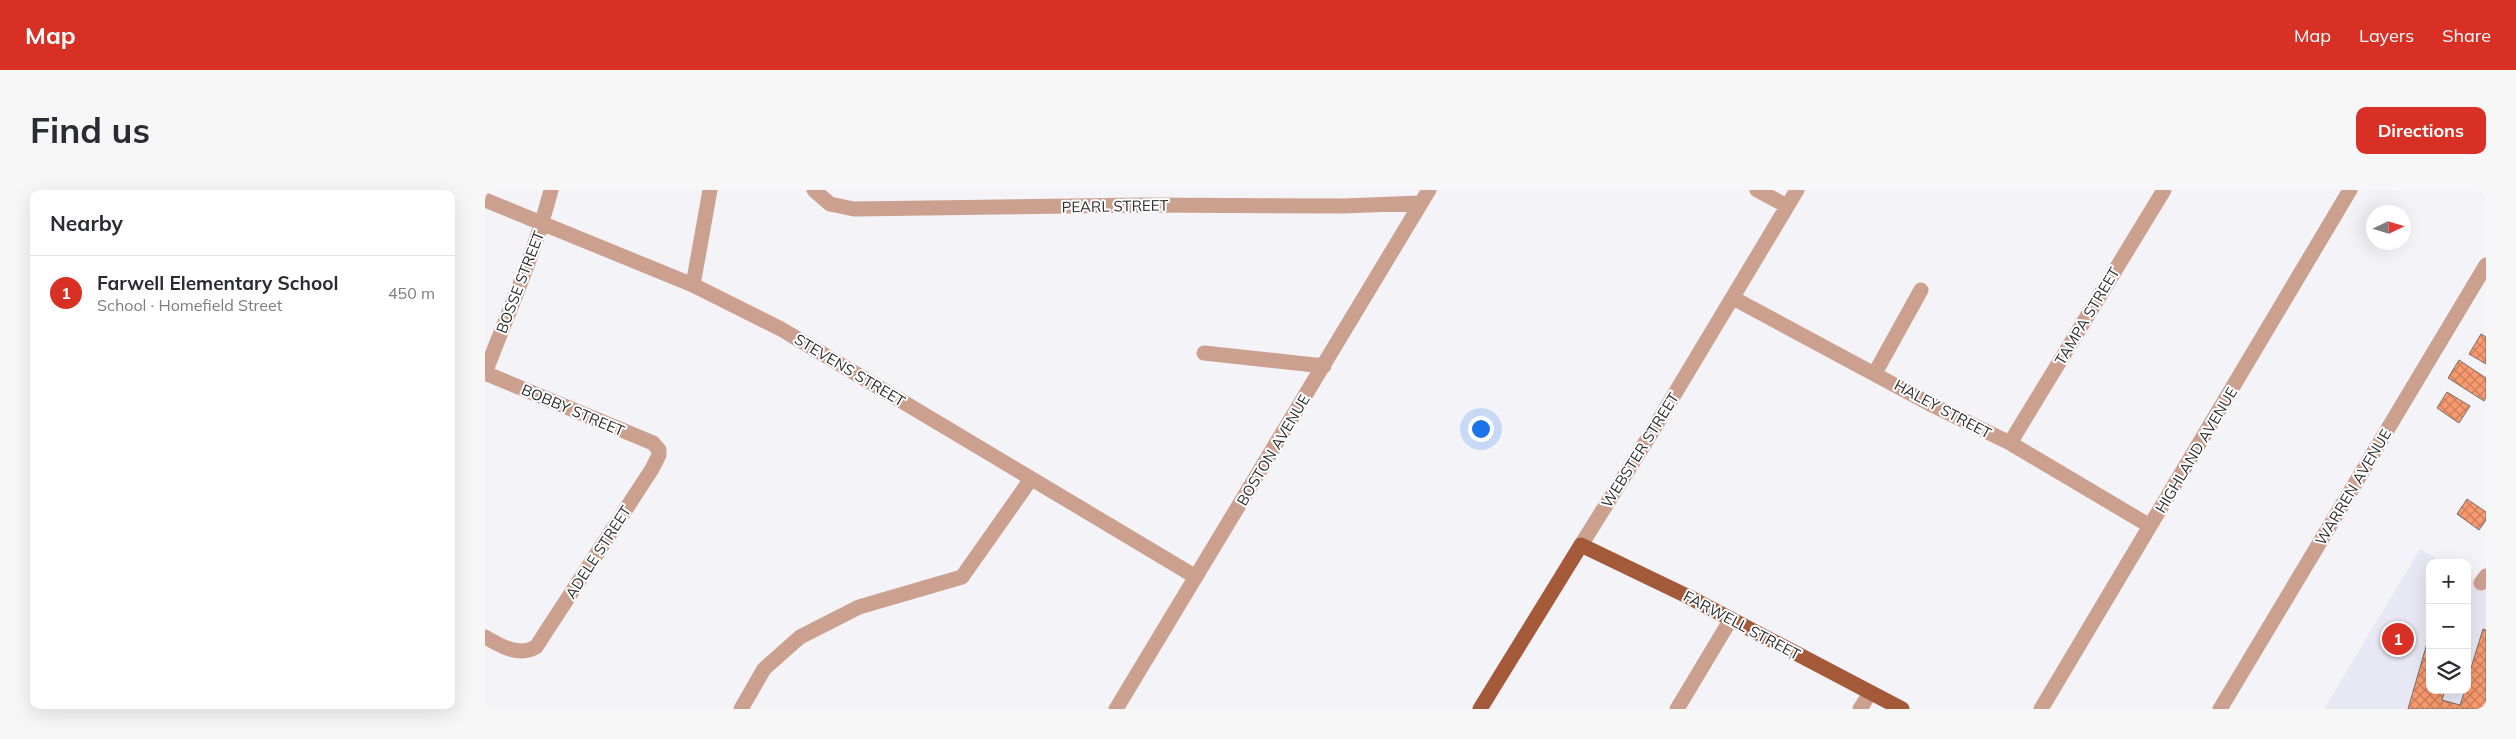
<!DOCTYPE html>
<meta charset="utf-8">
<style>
body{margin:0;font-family:Mulish,sans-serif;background:#f7f7f7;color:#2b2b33}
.controls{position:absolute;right:15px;bottom:15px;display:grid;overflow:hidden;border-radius:10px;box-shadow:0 5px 20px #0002}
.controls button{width:45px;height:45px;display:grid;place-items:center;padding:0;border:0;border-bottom:1px solid #e1e1e2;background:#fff;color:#2b2b33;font:25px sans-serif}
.compass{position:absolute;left:1881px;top:15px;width:45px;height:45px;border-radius:50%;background:#fff;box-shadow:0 5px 20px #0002;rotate:86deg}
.you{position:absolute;left:995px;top:238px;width:18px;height:18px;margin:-12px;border:4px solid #fff;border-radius:50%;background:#1a73e8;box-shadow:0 0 0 8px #1a73e833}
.badge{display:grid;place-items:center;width:32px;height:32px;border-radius:50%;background:#d93025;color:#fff;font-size:16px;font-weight:700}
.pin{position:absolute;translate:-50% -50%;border:2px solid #fff;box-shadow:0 1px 5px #0006}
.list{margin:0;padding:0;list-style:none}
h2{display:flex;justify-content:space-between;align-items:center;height:65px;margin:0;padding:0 20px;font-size:21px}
h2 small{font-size:16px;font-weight:400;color:#7c7c81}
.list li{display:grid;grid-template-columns:32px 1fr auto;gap:15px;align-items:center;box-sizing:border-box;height:75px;padding:0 20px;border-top:1px solid #e1e1e2}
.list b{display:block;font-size:19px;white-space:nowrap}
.list p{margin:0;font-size:16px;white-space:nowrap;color:#7c7c81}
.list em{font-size:16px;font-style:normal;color:#7c7c81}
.icon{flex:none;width:28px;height:28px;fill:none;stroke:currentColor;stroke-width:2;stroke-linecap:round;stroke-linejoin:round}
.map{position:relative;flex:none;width:2001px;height:519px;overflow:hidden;border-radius:10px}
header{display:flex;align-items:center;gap:30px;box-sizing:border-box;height:70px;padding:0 25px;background:#d93025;color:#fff}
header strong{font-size:24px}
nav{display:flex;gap:28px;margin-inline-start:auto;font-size:18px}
.intro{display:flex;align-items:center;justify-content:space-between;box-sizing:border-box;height:120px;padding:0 30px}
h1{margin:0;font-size:35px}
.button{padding:12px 22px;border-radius:10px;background:#d93025;color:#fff;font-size:18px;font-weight:700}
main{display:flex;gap:30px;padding:0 30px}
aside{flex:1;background:#fff;border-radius:10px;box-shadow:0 5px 20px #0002}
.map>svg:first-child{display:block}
.built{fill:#e8e7f4}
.building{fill:url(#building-cross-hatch);stroke:#74706e}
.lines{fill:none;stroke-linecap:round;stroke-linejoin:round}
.minor{stroke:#cca08f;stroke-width:15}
.major{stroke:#a45938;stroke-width:15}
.labels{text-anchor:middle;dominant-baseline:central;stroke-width:4;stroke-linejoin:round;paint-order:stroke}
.street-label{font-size:15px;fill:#2d2d2e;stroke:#fff}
</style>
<header>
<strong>Map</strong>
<nav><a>Map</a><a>Layers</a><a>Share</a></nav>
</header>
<div class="intro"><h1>Find us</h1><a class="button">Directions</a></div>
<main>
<aside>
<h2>Nearby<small></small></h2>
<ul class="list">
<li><span class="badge">1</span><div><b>Farwell Elementary School</b><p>School · Homefield Street</p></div><em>450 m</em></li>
</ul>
</aside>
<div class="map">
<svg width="2001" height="519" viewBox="0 0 2001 519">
<defs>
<pattern id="building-cross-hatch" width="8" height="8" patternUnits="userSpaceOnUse" patternTransform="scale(1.25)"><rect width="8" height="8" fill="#f99a6e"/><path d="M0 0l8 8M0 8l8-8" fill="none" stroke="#ca7e5b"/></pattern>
</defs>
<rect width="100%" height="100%" fill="#f3f3f8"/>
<path class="built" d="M 1935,359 L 1960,373 L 1945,373 L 1945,500 L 1982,500 L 1982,386 L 2001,397 L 2001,519 L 1839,519 Z"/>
<path class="building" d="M 1996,144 L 2001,147 L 2001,174 L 1984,164 Z
M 1974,170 L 2001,188 L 2001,207 L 1999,211 L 1963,188 Z
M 1962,202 L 1985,216 L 1974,233 L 1952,218 Z
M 1982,309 L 2001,322 L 2001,330 L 1994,340 L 1972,324 Z
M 1998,439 L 2001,440 L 2001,519 L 1923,519 L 1945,443 L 1945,500 L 1960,500 L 1957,510 L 1975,515 L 1980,500 L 1982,500 L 1982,491 Z"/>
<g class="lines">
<path class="minor" d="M 329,0 L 345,14 L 369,19 L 658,15 L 858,16 L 936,13
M 1272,0 L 1302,16
M 0,10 L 208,95 L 296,139 L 711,387
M 208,95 L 225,0
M 1248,108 L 1445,214 L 1525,253 L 1665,336
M 719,163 L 839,176
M 0,183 L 168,253 L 174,260 L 174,265 L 167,279 L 51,457 C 33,467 16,456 0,447
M 0,183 C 23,123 50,63 66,0
M 1390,183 L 1436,100
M 1525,253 L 1679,0
M 1096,355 L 1165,245 L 1312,0
M 1996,393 L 2001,386
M 256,519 L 279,479 L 315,447 L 374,417 L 477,387 L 546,289
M 631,519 L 944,0
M 1192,519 L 1246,429
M 1375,519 L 1385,503
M 1556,519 L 1865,0
M 1735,519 L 2001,75"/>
<path class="major" d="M 995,519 L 1096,355 L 1204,407 L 1417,519"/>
</g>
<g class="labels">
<g class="street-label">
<text transform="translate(630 16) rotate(-1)">PEARL STREET</text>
<text transform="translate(35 92) rotate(-69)">BOSSE STREET</text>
<text transform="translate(1602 126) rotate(-59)">TAMPA STREET</text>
<text transform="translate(365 180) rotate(31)">STEVENS STREET</text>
<text transform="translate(1458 219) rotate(28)">HALEY STREET</text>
<text transform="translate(88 220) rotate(23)">BOBBY STREET</text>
<text transform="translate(788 260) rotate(-59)">BOSTON AVENUE</text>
<text transform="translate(1155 260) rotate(-58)">WEBSTER STREET</text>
<text transform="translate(1711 260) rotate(-59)">HIGHLAND AVENUE</text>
<text transform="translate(1868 297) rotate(-59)">WARREN AVENUE</text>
<text transform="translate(113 362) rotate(-57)">ADELE STREET</text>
<text transform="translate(1257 435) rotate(28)">FARWELL STREET</text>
</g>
</g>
</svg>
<div class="controls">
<button>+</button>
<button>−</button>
<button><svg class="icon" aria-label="layers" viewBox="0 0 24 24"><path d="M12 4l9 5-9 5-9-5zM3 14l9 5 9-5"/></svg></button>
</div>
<svg class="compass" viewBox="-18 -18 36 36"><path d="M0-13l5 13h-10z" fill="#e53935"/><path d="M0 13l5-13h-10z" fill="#7c7c81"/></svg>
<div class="you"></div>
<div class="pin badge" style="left:1913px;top:449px">1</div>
</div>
</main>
